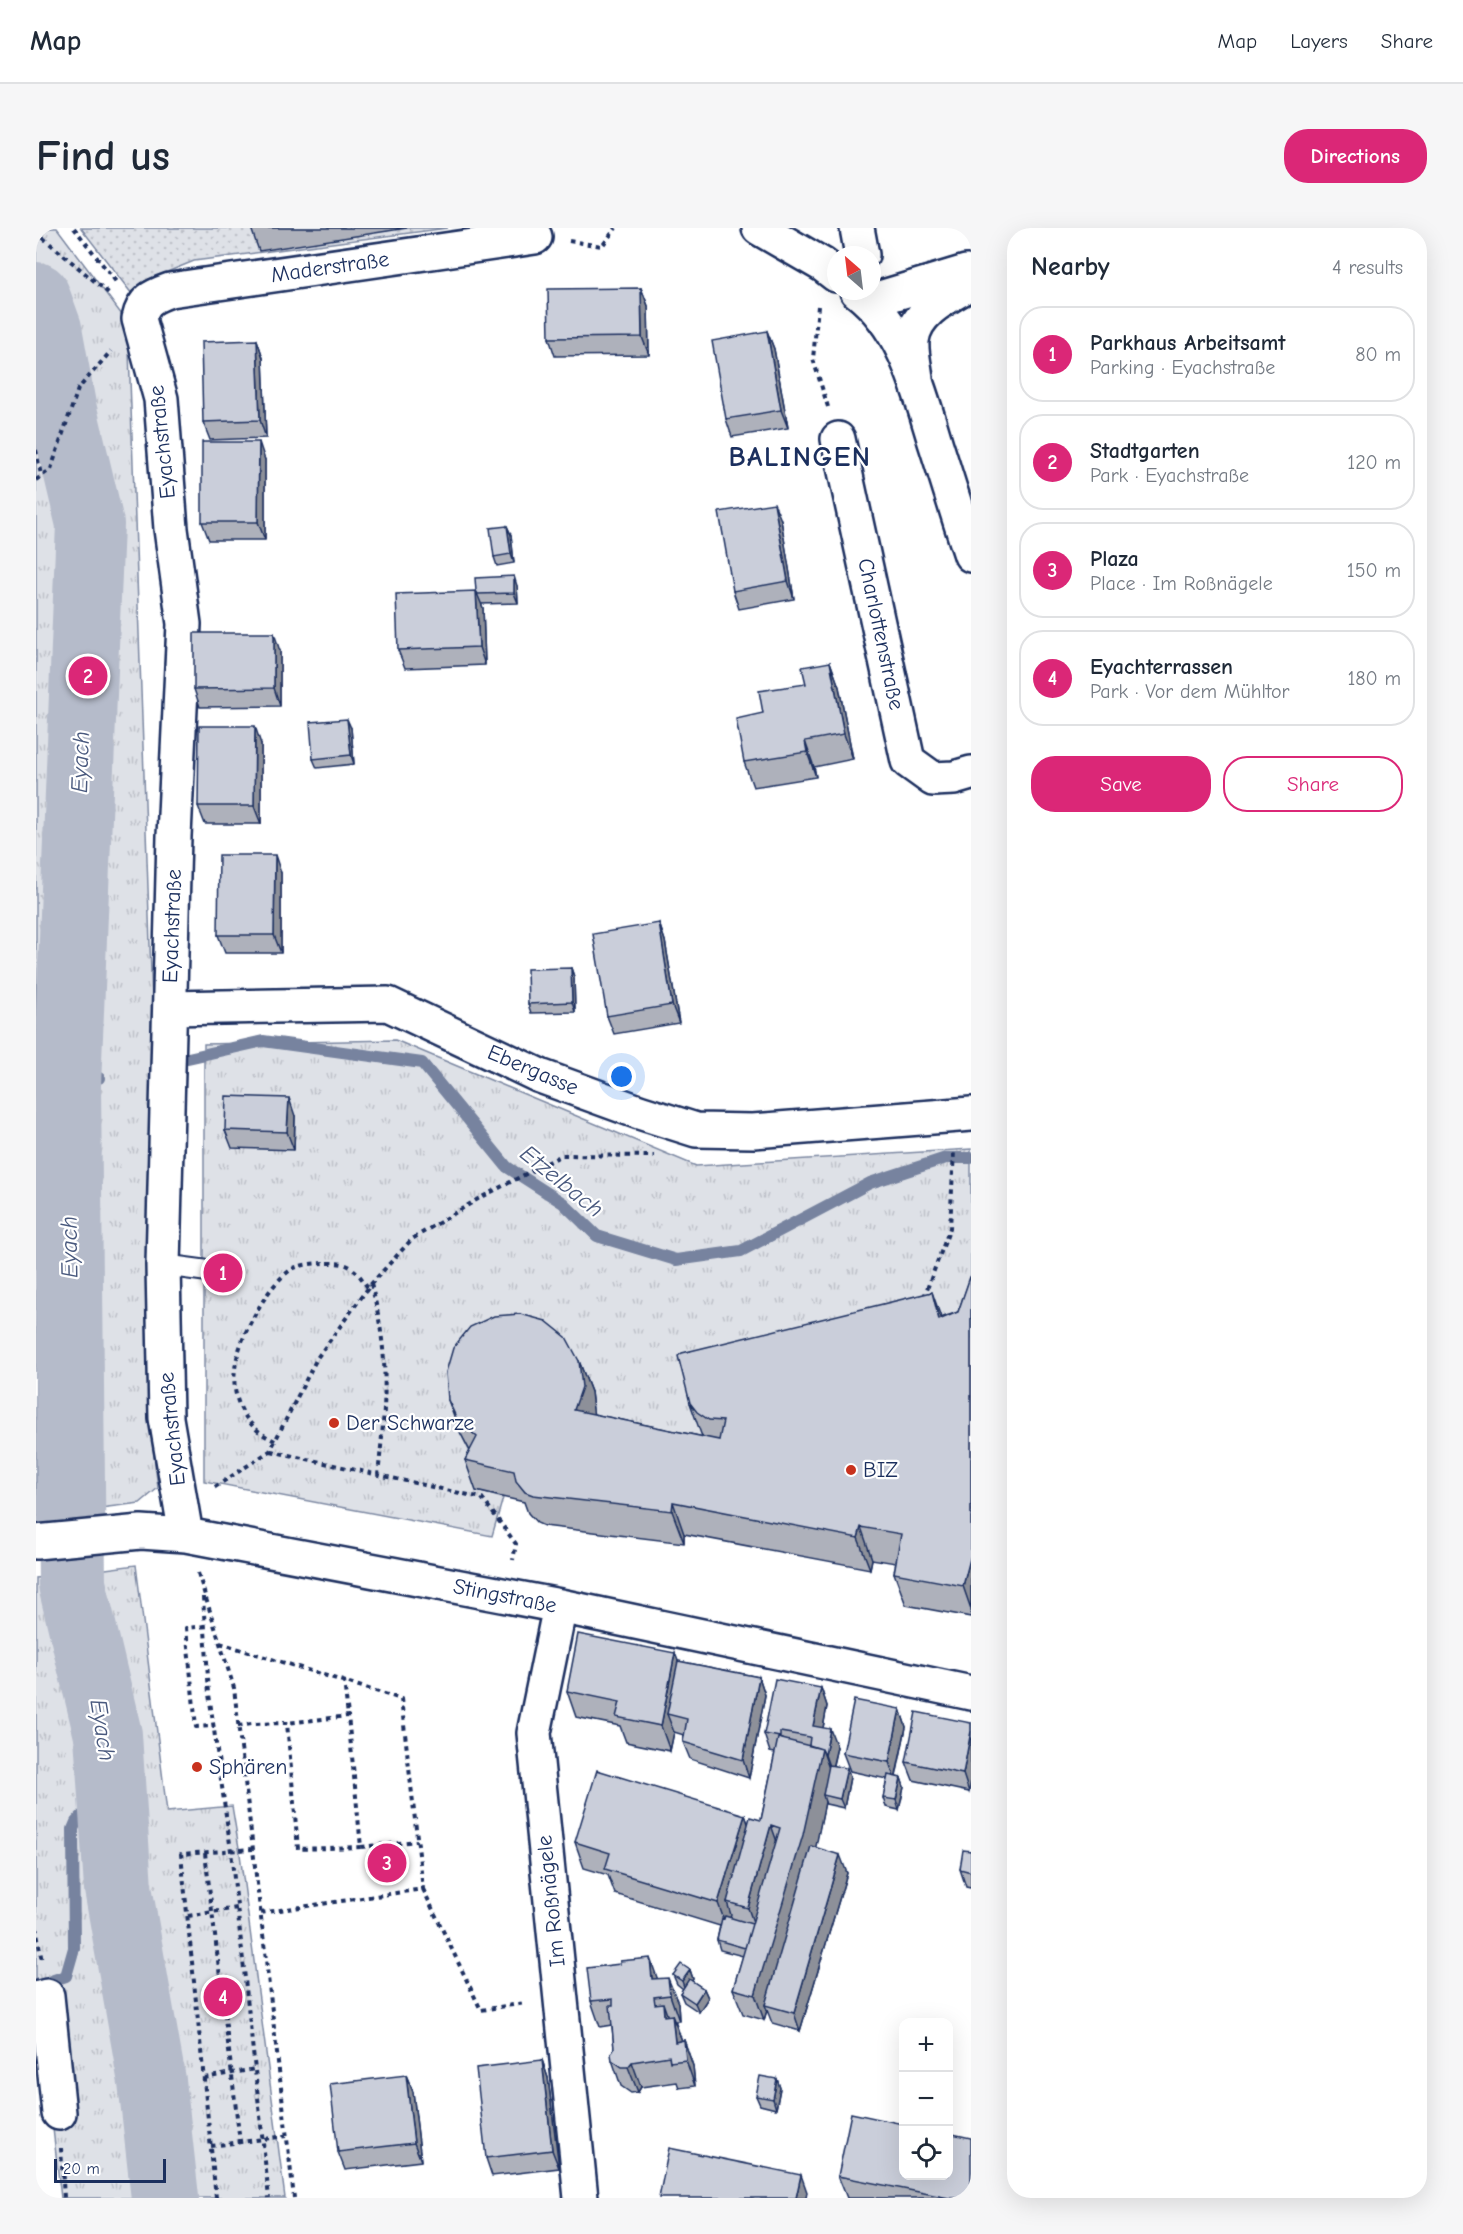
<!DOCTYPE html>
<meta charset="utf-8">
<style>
body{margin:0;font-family:"Comic Neue",sans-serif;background:#f6f6f7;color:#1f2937}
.controls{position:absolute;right:18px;bottom:18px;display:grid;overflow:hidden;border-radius:12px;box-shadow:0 6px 24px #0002}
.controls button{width:54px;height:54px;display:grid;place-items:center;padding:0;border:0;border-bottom:2px solid #e0e1e3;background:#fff;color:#1f2937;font:30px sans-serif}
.compass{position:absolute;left:791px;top:18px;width:54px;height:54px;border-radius:50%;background:#fff;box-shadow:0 6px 24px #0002;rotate:332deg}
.scale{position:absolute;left:18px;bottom:15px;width:112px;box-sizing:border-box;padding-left:6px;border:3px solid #1b2f5e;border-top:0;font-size:16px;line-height:21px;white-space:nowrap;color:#1b2f5e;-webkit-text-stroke:4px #fff;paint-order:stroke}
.you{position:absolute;left:586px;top:849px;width:21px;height:21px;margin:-15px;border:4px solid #fff;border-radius:50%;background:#1a73e8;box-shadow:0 0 0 9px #1a73e833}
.badge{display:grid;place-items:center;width:39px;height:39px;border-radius:50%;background:#db2777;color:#fff;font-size:20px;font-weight:700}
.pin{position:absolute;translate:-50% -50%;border:3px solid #fff;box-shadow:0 2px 6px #0006}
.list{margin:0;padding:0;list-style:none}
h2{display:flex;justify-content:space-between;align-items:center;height:78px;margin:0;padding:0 24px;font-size:26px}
h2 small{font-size:20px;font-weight:400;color:#747a83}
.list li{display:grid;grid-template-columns:39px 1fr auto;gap:18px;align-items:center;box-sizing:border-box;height:96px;margin:0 12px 12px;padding:0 12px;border:2px solid #e0e1e3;border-radius:24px}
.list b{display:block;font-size:22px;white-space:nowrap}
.list p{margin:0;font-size:20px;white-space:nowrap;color:#747a83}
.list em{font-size:20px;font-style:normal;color:#747a83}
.actions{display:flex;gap:12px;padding:18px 24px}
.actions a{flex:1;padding:14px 0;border:2px solid #db2777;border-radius:24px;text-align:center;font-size:21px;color:#db2777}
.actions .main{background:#db2777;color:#fff}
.icon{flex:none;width:33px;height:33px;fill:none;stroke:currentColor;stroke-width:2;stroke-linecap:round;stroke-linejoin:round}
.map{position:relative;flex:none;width:935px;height:1970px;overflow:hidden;border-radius:24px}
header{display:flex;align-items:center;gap:36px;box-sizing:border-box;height:84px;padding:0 30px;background:#fff;border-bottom:2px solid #e0e1e3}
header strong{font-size:28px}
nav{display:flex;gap:33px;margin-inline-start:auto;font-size:21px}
.intro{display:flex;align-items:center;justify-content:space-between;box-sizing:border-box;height:144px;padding:0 36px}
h1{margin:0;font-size:42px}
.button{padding:15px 27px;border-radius:24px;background:#db2777;color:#fff;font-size:21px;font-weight:700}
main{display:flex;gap:36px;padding:0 36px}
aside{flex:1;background:#fff;border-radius:24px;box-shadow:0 6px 24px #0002}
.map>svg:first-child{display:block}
.grass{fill:url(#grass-dots);stroke:#7c88a2;stroke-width:1.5}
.park{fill:url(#park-tufts);stroke:#7c88a2;stroke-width:1.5}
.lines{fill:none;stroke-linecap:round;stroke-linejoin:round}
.stream{stroke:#77839f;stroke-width:12}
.river{stroke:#b5bbca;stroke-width:68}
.service-casing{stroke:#1b2f5e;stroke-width:24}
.minor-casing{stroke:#1b2f5e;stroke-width:38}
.tertiary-casing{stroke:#1b2f5e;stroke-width:38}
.secondary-casing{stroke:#1b2f5e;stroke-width:38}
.path{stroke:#1b2f5e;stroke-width:4;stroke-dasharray:4.5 4.5;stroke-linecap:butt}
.service{stroke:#fff;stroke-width:20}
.minor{stroke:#fff;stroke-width:33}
.tertiary{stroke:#fff;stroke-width:33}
.secondary{stroke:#fff;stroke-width:33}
.wall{fill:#aeb1bb;stroke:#1b2f5e;stroke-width:1.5}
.shaded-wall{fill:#8d9099;stroke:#1b2f5e;stroke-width:1.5}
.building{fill:#caceda;stroke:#1b2f5e;stroke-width:1.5}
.poi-dot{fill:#c8321e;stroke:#fff;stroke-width:2}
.labels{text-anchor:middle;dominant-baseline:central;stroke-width:4.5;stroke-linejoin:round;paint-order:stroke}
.street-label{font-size:22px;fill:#1b2f5e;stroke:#fff}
.poi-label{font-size:22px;fill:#1b2f5e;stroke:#fff;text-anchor:start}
.water-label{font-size:24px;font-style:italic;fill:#49597e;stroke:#fff}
.district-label{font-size:28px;font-weight:bold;letter-spacing:1.5px;fill:#1b2f5e;stroke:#fff}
</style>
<header>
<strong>Map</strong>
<nav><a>Map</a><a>Layers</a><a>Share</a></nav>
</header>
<div class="intro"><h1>Find us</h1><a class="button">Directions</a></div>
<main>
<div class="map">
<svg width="935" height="1970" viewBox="0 0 935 1970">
<defs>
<pattern id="grass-dots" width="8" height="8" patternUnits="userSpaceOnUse" patternTransform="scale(1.5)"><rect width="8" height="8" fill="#dee1e7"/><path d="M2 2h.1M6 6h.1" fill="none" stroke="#bec1c9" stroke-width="1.8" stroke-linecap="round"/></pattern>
<pattern id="park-tufts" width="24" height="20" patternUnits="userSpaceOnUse" patternTransform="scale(1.5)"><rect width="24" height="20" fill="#dee1e7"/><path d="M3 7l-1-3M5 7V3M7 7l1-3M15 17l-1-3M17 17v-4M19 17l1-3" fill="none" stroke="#bec1c9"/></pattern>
</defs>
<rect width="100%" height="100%" fill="#fff"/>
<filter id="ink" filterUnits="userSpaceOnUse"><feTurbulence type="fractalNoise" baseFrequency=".0167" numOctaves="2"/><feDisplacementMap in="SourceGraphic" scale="12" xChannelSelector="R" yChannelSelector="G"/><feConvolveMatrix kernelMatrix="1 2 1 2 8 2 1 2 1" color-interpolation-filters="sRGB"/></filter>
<g filter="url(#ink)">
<path class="grass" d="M 45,0 L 412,0 L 158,33 L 109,53 L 96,66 Z"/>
<path class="park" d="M 0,0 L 21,0 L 92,95 L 117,801 L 117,1219 L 122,1260 L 104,1275 L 0,1288 Z
M 359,812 L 660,938 L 935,921 L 935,1110 L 672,1215 L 558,1190 L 555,1164 L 424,1204 L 433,1222 L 443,1234 L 441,1263 L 467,1270 L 456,1308 L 168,1253 L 168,816 Z
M 100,1337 L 131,1584 L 196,1578 L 204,1626 L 249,1970 L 25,1970 L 0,1753 L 0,1350 Z"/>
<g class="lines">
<path class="stream" d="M 152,830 L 227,813 L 386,835 L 471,939 L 527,975 L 561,1008 L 640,1032 L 705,1023 L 834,955 L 910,930 L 935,930
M 31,857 L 63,850
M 15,1753 L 30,1748 L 38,1720 L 37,1601 L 40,1594 L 75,1557"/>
<path class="river" d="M 0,68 L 12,101 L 26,178 L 54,296 L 31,857 L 36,1356 L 72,1507 L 82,1660 L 116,1853 L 129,1970"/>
<g class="service-casing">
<path id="service" d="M 127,1037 L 187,1045"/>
</g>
<g class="minor-casing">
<path id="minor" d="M 821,0 L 826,27
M 802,211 L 872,533 L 897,551 L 918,550 L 935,545
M 134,780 L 352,776 L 504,848 L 603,884 L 660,902 L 717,903 L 935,886
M 150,1307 L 130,1190 L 127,1037 L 138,608 L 148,396 L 135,301 L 125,171 L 103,91 C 107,72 117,68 134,62 L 499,9
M 0,1314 L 105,1304 L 150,1307 L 524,1378 L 935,1465
M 524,1378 L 498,1505 L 545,1970
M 0,1771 L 11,1768 L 23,1885"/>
</g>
<g class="tertiary-casing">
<path id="tertiary" d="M 834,73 L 930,44
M 880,151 C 879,139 875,125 876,113 C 879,83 913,68 935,55"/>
</g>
<g class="secondary-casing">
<path id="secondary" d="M 723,0 L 787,37 L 800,47
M 821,63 C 869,100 883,162 900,217 C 912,254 923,291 935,327"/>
</g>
<path class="path" d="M 38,0 L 81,55
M 0,4 L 75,67
M 533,13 L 566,18 L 580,0
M 782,78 L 777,131 L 792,179
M 0,222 L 5,247
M 0,252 L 15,241 L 42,161 L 75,123
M 335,1056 C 354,1127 350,1175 342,1247
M 888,1069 L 914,1000 L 918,922
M 239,1213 C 233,1210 225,1206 220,1201 C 184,1167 199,1120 221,1083 C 229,1068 242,1050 256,1041 C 265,1036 282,1035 293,1035 C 302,1035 311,1035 318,1042 C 324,1047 328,1054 332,1060
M 235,1223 L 446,1270 L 480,1316 L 477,1332
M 179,1259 L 234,1223 L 281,1130 L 335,1056 L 376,1011 L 442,971 L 526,927 L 618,928
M 162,1345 L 198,1460 L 258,1970
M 167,1369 L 173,1466 L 195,1623 L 233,1970
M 169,1398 L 150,1400 L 160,1499 L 178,1498
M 184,1415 L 365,1471 L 387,1661 L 224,1685
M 308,1452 L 312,1488
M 202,1498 L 216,1496 L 251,1495 L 262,1621 L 325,1619 L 312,1488 L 251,1495
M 325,1619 L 381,1613
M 169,1625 L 204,1914
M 387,1661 L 445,1782 L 489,1775
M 152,1688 L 201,1680
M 0,1699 L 6,1734
M 168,1850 L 219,1841
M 175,1918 L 250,1908
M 25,1920 L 28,1970
M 180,1970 L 145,1626 L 217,1621"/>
<use href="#service" class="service"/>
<use href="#minor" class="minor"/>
<use href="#tertiary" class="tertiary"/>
<use href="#secondary" class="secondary"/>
</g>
<path class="wall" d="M 215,0 L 371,0 L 223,23 Z
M 605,60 L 612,78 L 613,127 L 519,128 L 513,110 Z
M 731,103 L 738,121 L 752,200 L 696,209 L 690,191 Z
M 221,112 L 227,130 L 230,210 L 174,212 L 167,194 Z
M 229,232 L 229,312 L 173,312 L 166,294 Z
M 745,292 L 758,371 L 703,381 L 697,363 Z
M 471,298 L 475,307 L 478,335 L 461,338 L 458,329 Z
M 481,358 L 482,375 L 445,376 L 447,380 L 449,437 L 369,440 L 362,422 L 440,363 Z
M 244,423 L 244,478 L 164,479 L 158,461 Z
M 794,434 L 803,459 L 817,531 L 778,539 L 780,549 L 717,559 L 708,534 L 727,485 L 770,456 Z
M 315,500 L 318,536 L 281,540 L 277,531 Z
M 225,516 L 225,596 L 169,596 L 162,578 Z
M 245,645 L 245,725 L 189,725 L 182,707 Z
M 623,695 L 629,713 L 643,795 L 578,806 L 571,788 Z
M 535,740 L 538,749 L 539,784 L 495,785 L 492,776 Z
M 259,888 L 258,922 L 196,920 L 189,902 Z
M 935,1048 L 935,1389 L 870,1377 L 858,1345 L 860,1335 L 836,1331 L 834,1341 L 648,1306 L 648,1315 L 508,1298 L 501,1295 L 492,1285 L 488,1274 L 440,1263 L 429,1232 L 434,1223 L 424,1204 L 412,1172 L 543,1133 L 555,1164 L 557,1186 L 667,1209 L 665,1206 L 654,1175 L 922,1084 Z
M 642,1433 L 723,1449 L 729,1467 L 713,1550 L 654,1531 L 647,1514 L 648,1507 L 638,1504 L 634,1523 L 590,1514 L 584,1498 L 540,1489 L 531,1463 Z
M 785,1460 L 791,1478 L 787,1500 L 801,1519 L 797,1537 L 814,1549 L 808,1580 L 790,1576 L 789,1574 L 779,1620 L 811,1645 L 764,1803 L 736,1795 L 731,1782 L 728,1792 L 707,1786 L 697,1761 L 707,1728 L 684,1722 L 681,1712 L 684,1698 L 579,1666 L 572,1647 L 548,1640 L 539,1614 L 709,1587 L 712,1596 L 725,1592 L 739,1525 L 734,1524 L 728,1506 Z
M 864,1481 L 870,1499 L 860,1549 L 865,1550 L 868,1559 L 863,1582 L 850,1579 L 847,1570 L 851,1551 L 814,1543 L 807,1525 Z
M 935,1495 L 933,1564 L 877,1552 L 870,1534 Z
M 935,1623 L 935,1660 L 930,1659 L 924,1641 Z
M 654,1742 L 657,1751 L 656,1753 L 668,1761 L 672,1770 L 663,1784 L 648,1774 L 644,1765 L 647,1761 L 641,1756 L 637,1747 Z
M 621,1751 L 642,1775 L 643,1793 L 639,1793 L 646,1813 L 648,1812 L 657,1838 L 659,1858 L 643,1860 L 641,1854 L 605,1859 L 602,1864 L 595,1865 L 585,1858 L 576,1832 L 578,1820 L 576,1797 L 564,1799 L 555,1773 Z
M 506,1832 L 512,1850 L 523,1940 L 456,1948 L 450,1930 Z
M 370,1847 L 377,1864 L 385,1933 L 309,1942 L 302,1924 Z
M 741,1851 L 744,1860 L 740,1881 L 724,1877 L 720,1868 Z
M 802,1948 L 935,1970 L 811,1970 Z"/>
<path class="shaded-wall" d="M 605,60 L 612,78 L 613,127 L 606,109 Z
M 731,103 L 738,121 L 752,200 L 745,182 Z
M 221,112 L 227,130 L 230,210 L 224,192 Z
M 223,214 L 229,232 L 229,312 L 222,294 Z
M 738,275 L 745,292 L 758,371 L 752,353 Z
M 471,298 L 475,307 L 478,335 L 475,326 Z
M 478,348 L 481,358 L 482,375 L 478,365 Z
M 440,363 L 447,380 L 449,437 L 443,419 Z
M 238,405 L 244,423 L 244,478 L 238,460 Z
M 794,434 L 803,459 L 817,531 L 808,506 Z
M 311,491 L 315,500 L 318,536 L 315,527 Z
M 219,498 L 225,516 L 225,596 L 218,578 Z
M 769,513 L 778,539 L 780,549 L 771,524 Z
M 239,627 L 245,645 L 245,725 L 238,707 Z
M 623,695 L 629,713 L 643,795 L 636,777 Z
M 535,740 L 538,749 L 539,784 L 536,774 Z
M 253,870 L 259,888 L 258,922 L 251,904 Z
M 896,1064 L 907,1095 L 903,1092 Z
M 543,1133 L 555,1164 L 558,1190 L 538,1182 Z
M 637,1274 L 648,1306 L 648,1315 L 636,1283 Z
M 825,1299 L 836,1331 L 834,1341 L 822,1310 Z
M 935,1327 L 935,1381 L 927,1358 Z
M 639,1425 L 649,1451 L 631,1486 L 638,1504 L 634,1523 L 625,1498 Z
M 723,1449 L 729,1467 L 713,1550 L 707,1532 Z
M 785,1460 L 791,1478 L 784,1516 L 777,1498 Z
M 864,1481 L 870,1499 L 859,1552 L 853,1534 Z
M 794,1501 L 801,1519 L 795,1544 L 789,1527 Z
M 935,1503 L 935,1554 L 933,1564 L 927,1546 Z
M 786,1521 L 795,1546 L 787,1567 L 789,1574 L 777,1633 L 729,1777 L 731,1782 L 728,1792 L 719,1767 Z
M 811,1540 L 814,1549 L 808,1580 L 804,1571 Z
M 865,1550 L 868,1559 L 863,1582 L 860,1572 Z
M 709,1587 L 718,1612 L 691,1674 L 695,1687 L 691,1700 L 682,1675 Z
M 735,1597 L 744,1622 L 718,1697 L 712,1680 Z
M 804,1627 L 811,1645 L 764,1803 L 758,1785 Z
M 614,1730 L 623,1755 L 616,1751 Z
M 654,1742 L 657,1751 L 649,1762 L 646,1753 Z
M 632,1750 L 642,1775 L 643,1793 L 634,1767 Z
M 668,1761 L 672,1770 L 663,1784 L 659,1775 Z
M 627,1775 L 636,1801 L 628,1788 Z
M 636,1787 L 646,1813 L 639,1814 Z
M 648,1812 L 657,1838 L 659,1858 L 650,1832 Z
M 506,1832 L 512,1850 L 523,1940 L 516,1922 Z
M 596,1834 L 605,1859 L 602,1864 L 592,1839 Z
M 370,1847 L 377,1864 L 385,1933 L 378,1915 Z
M 741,1851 L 744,1860 L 740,1881 L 737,1871 Z
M 765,1947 L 771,1964 L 770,1970 L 760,1970 Z"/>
<path class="building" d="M 605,60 L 606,109 L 513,110 L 512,61 Z
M 731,103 L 745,182 L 690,191 L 676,113 Z
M 221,112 L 224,192 L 167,194 L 165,114 Z
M 166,214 L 223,214 L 222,294 L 166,294 Z
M 738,275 L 752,353 L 697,363 L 683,284 Z
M 471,298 L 475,326 L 458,329 L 454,300 Z
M 478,348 L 478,365 L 442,366 L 440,363 L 439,350 Z
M 440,363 L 443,419 L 362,422 L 360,366 Z
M 158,405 L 238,405 L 238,460 L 158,461 Z
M 794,434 L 808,506 L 769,513 L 771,524 L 708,534 L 700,491 L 727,485 L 723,463 L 770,456 L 766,439 Z
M 311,491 L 315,527 L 277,531 L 274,494 Z
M 163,498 L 219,498 L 218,578 L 162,578 Z
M 183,627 L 239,627 L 238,707 L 182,707 Z
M 623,695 L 636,777 L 571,788 L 557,706 Z
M 535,740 L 536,774 L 492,776 L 491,741 Z
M 190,868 L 253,870 L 251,904 L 189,902 Z
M 935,1048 L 935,1327 L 927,1358 L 858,1345 L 865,1306 L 825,1299 L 822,1310 L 637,1274 L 636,1283 L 497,1267 L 489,1264 L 480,1253 L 478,1243 L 429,1232 L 441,1209 L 421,1191 L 412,1172 L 410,1144 L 417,1120 L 434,1099 L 458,1088 L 484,1086 L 510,1093 L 530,1109 L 543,1133 L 546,1159 L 538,1182 L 683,1212 L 687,1193 L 673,1192 L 661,1184 L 654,1175 L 642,1128 L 646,1125 L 896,1064 L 903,1092 L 922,1084 L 934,1049 Z
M 542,1406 L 639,1425 L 625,1498 L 580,1489 L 584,1474 L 531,1463 Z
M 642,1433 L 723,1449 L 707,1532 L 647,1514 L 651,1491 L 631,1486 Z
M 739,1451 L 785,1460 L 777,1498 L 794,1501 L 789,1527 L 786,1521 L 773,1517 L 774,1509 L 744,1504 L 744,1509 L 728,1506 Z
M 818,1472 L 864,1481 L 853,1534 L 807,1525 Z
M 880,1484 L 935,1495 L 935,1503 L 927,1546 L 870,1534 Z
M 742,1510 L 786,1521 L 767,1607 L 719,1767 L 697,1761 L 744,1600 L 735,1597 L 712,1680 L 691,1674 L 714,1589 L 725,1592 Z
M 793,1537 L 811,1540 L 804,1571 L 787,1567 Z
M 561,1542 L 709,1587 L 682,1675 L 569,1641 L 574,1625 L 539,1614 Z
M 852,1547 L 865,1550 L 860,1572 L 847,1570 Z
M 775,1618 L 804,1627 L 758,1785 L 729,1777 Z
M 927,1622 L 935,1623 L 935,1644 L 924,1641 Z
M 689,1688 L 716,1696 L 709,1720 L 681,1712 L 686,1690 L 688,1691 Z
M 614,1730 L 616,1751 L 632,1750 L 634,1767 L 618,1769 L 619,1776 L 627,1775 L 628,1788 L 636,1787 L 639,1814 L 648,1812 L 650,1832 L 634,1834 L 633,1828 L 596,1834 L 592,1839 L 586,1839 L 576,1832 L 575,1826 L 578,1820 L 574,1777 L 577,1777 L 577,1771 L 555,1773 L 551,1740 L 584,1736 L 584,1733 Z
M 645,1736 L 654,1742 L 646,1753 L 637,1747 Z
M 653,1751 L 668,1761 L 659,1775 L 644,1765 Z
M 506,1832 L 516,1922 L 450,1930 L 440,1840 Z
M 370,1847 L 378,1915 L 302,1924 L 294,1856 Z
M 724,1848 L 741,1851 L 737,1871 L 720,1868 Z
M 815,1885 L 867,1896 L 867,1947 L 912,1947 L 912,1905 L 935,1910 L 935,1970 L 913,1970 L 802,1948 Z
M 633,1920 L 765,1947 L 760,1970 L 623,1970 Z"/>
</g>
<g class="poi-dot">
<circle cx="298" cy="1195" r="6"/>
<circle cx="815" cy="1242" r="6"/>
<circle cx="161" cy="1539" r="6"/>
</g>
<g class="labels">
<g class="street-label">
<text transform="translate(294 39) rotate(-8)">Maderstraße</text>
<text transform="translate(126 214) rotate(-96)">Eyachstraße</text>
<text transform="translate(845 406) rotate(78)">Charlottenstraße</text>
<text transform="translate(136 698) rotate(-88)">Eyachstraße</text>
<text transform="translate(497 842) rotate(23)">Ebergasse</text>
<text transform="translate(136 1201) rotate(-96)">Eyachstraße</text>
<text transform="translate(469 1368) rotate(11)">Stingstraße</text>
<text transform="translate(515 1673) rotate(-96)">Im Roßnägele</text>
</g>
<g class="poi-label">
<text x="310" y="1195">Der Schwarze</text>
<text x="827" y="1242">BIZ</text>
<text x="173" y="1539">Sphären</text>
</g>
<g class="water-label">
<text transform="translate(44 534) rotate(-88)">Eyach</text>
<text transform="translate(526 953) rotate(39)">Etzelbach</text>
<text transform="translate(33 1019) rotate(-91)">Eyach</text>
<text transform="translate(67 1502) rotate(81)">Eyach</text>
</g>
<g class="district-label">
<text x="764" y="229">BALINGEN</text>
</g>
</g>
</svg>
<div class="controls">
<button>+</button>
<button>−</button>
<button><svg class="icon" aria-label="locate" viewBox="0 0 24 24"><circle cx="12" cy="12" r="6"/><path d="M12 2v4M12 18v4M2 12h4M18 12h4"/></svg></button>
</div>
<svg class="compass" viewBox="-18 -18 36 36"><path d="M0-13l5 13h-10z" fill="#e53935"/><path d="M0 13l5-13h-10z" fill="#747a83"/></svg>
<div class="scale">20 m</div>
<div class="you"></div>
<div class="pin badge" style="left:187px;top:1045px">1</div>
<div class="pin badge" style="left:52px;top:448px">2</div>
<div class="pin badge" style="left:351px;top:1635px">3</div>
<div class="pin badge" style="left:187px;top:1769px">4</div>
</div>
<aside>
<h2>Nearby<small>4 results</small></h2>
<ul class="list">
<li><span class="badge">1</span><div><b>Parkhaus Arbeitsamt</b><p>Parking · Eyachstraße</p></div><em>80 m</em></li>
<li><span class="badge">2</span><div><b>Stadtgarten</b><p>Park · Eyachstraße</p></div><em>120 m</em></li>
<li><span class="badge">3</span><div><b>Plaza</b><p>Place · Im Roßnägele</p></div><em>150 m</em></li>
<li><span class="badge">4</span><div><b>Eyachterrassen</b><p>Park · Vor dem Mühltor</p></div><em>180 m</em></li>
</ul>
<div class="actions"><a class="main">Save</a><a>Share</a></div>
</aside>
</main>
